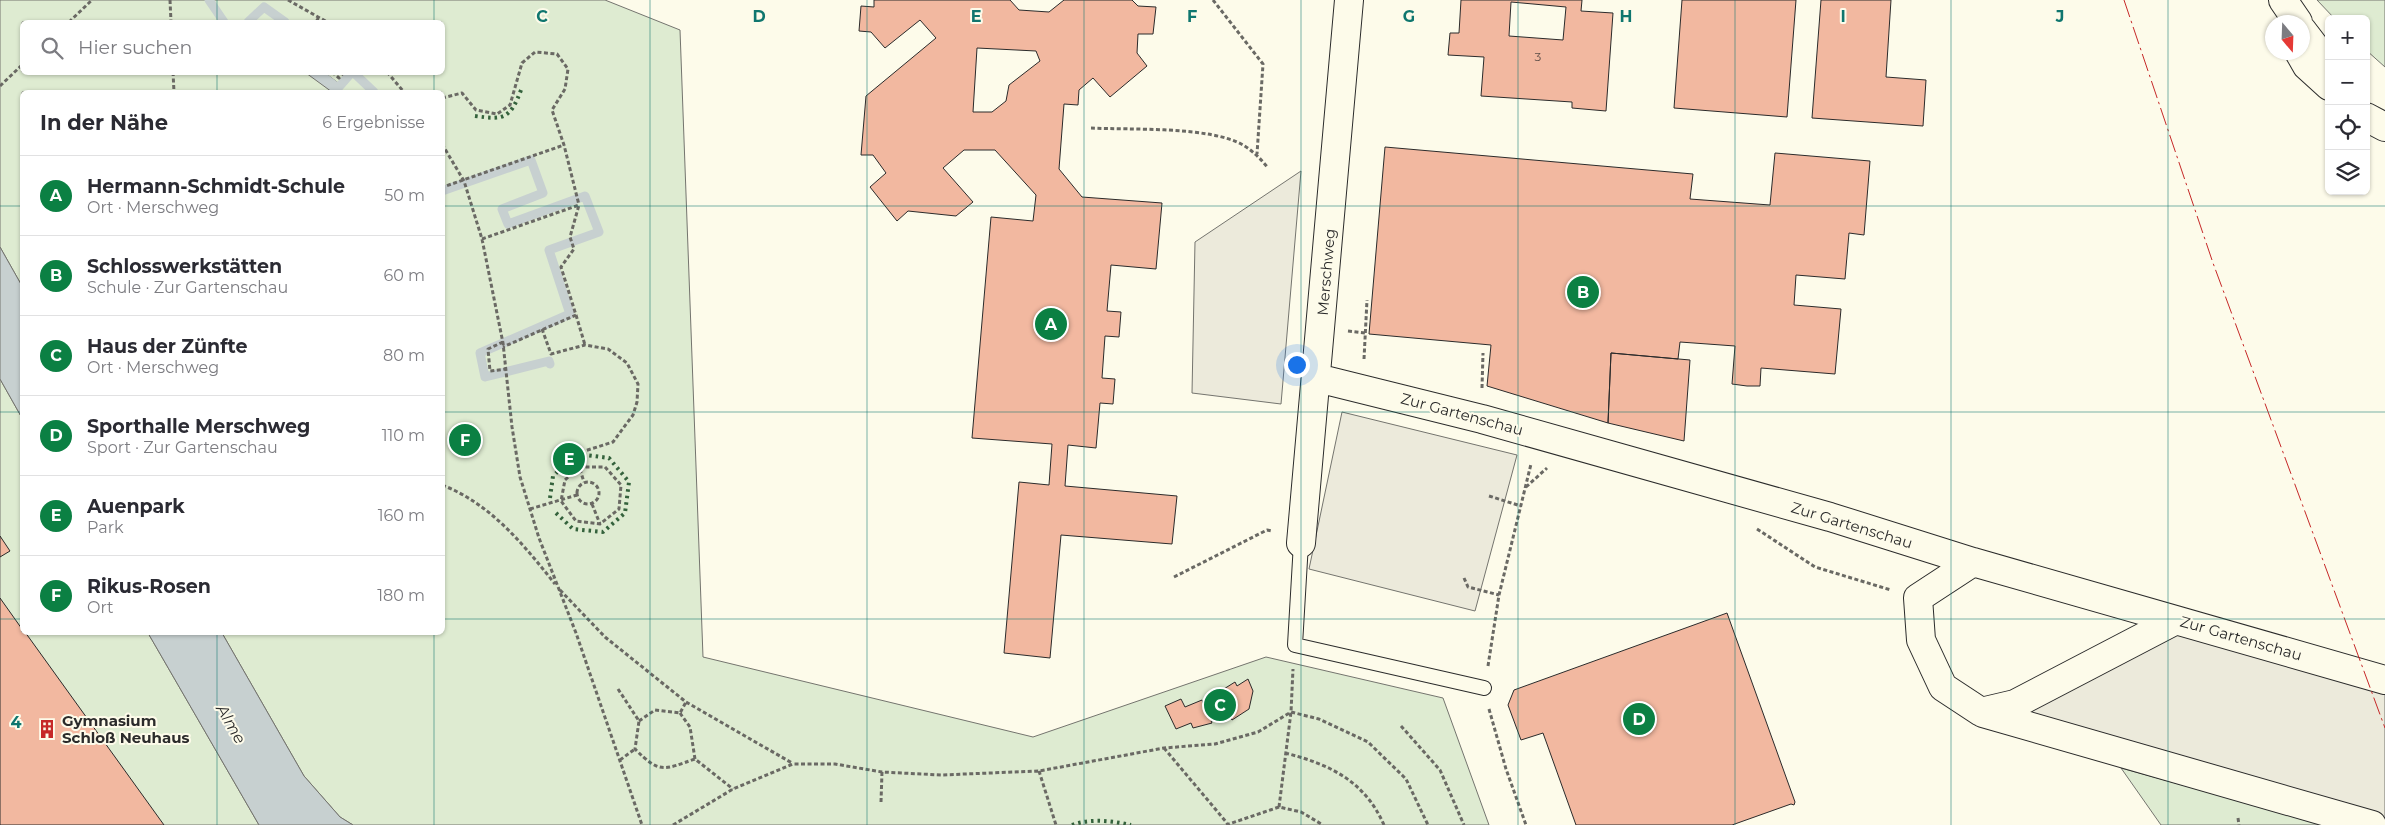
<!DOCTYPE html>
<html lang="de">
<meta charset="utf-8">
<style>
body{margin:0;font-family:Montserrat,sans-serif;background:#f2f2f3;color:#2b2b33}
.controls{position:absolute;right:15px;top:15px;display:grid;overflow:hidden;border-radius:8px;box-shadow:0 1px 4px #0004}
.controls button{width:45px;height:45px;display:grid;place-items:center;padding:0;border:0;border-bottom:1px solid #e1e1e2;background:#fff;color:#2b2b33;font:25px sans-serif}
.compass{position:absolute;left:2265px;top:15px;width:45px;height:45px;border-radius:50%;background:#fff;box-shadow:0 1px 4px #0004;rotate:161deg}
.you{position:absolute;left:1296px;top:364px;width:18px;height:18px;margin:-12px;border:4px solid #fff;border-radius:50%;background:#1a73e8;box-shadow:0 0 0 8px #1a73e833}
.badge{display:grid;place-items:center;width:32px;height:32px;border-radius:50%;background:#0b8043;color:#fff;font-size:16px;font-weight:700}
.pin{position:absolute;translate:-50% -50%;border:2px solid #fff;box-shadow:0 1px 5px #0006}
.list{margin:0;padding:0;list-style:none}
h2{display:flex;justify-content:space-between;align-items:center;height:65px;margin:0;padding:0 20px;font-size:21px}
h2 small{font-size:16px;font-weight:400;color:#7c7c81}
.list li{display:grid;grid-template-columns:32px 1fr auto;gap:15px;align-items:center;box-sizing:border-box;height:80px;padding:0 20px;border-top:1px solid #e1e1e2}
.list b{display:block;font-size:19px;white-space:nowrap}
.list p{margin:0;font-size:16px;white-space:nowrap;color:#7c7c81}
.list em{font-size:16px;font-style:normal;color:#7c7c81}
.icon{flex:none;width:28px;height:28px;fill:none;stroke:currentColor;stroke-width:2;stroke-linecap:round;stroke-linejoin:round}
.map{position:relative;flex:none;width:2385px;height:825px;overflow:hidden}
.search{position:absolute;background:#fff;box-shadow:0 1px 4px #0004;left:20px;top:20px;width:425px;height:55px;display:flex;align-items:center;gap:12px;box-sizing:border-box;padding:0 18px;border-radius:8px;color:#7c7c81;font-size:19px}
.panel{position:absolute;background:#fff;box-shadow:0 1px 4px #0004;left:20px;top:90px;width:425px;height:545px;border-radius:8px}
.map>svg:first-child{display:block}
.green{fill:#deebd1;stroke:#74746e;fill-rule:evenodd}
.parking{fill:#eceadb;stroke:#74746e}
.water{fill:#c7d0d0;stroke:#74746e}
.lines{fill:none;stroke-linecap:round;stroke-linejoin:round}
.stream{stroke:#c7d0d0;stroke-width:9}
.building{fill:#f2b8a0;stroke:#2b2b2b;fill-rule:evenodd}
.lane-casing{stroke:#2b2b2b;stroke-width:16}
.street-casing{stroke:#2b2b2b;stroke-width:30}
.highway-casing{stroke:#2b2b2b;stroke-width:30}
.path{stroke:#6a6964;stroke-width:3;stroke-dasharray:4 2.5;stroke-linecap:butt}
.lane{stroke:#fdfbea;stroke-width:14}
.street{stroke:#fdfbea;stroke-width:28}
.highway{stroke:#fdfbea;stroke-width:28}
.hedge{stroke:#34623c;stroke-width:4;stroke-dasharray:2.5 4;stroke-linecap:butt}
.power{stroke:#c62828;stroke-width:1;stroke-dasharray:18 4 2.5 4;stroke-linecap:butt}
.grid{fill:none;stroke:#0f766e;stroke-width:1;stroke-opacity:0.55}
.labels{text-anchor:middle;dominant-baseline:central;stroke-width:4;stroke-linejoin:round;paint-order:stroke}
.number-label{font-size:12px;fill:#5d4e48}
.street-label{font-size:15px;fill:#2b2b2b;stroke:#fdfbea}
.poi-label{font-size:15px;font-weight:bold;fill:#2b2b2b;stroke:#fdfbea;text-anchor:start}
.water-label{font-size:16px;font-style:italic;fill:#2b2b2b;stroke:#fdfbea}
.grid-label{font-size:16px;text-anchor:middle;font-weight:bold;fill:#0f766e;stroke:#fdfbea;stroke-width:4;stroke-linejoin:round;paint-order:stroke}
</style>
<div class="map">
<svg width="2385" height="825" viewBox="0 0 2385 825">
<rect width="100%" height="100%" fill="#fdfbea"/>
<path class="green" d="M 0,0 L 605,0 L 680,30 L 703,657 L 1033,737 L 1266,657 L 1443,698 L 1489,825 L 353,825 L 340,817 L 304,776 L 222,633 L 442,632 L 442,92 L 22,92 L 22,286 L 0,247 ZM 22,22 L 442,22 L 442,72 L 22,72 Z
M 2317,0 L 2385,0 L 2385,67 L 2366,50 L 2366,19 L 2335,19 Z
M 0,379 L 22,418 L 22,632 L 148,633 L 259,825 L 0,825 Z
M 2121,768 L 2328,825 L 2161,825 Z"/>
<path class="parking" d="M 1301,171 L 1281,404 L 1192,393 L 1195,242 Z
M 1342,412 L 1517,455 L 1475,611 L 1309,569 Z
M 2177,627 L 2385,687 L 2385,825 L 2002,724 Z"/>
<path class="water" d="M 306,73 L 325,73 L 341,85 L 334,92 L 332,92 Z
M 0,247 L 22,286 L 22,418 L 0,379 Z
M 148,633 L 222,633 L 304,776 L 340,817 L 353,825 L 259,825 Z"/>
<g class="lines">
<path class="stream" d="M 209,0 L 224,22
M 248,22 L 264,7 L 285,22
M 317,72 L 338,88 L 352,72
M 353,72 L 374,92
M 442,191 L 531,160 L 543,193 L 502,209 L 508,224 L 585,196 L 599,232 L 549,250 L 570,314 L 480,353 L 485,377 L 549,361 L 550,364"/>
</g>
<path class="building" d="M 874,0 L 1010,0 L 1019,10 L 1049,12 L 1064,0 L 1132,0 L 1138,6 L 1156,7 L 1153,34 L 1138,34 L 1137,53 L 1147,66 L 1110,97 L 1093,78 L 1079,90 L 1078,105 L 1064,104 L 1059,169 L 1082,197 L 1162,203 L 1156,269 L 1111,265 L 1107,311 L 1121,312 L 1119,337 L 1105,336 L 1102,378 L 1115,379 L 1113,404 L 1100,403 L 1096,448 L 1068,445 L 1065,486 L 1177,496 L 1172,544 L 1061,535 L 1050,658 L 1004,653 L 1019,482 L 1049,485 L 1052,444 L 972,438 L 991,217 L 1033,221 L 1036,195 L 995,150 L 964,150 L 943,168 L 973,202 L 956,216 L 908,211 L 897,221 L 870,187 L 886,173 L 873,155 L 861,155 L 866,96 L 936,38 L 920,20 L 885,48 L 871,32 L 859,31 L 861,6 L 874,7 ZM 977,48 L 1036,51 L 1040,61 L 1009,85 L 1006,101 L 992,112 L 973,112 Z
M 1461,0 L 1582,0 L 1581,11 L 1613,13 L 1606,111 L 1572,108 L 1572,102 L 1481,96 L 1484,57 L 1448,55 L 1450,33 L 1459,33 ZM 1511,2 L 1566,7 L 1563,40 L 1509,36 Z
M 1682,0 L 1796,0 L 1787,117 L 1674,108 Z
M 1821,0 L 1891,0 L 1886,77 L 1926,80 L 1923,126 L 1812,118 Z
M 1385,147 L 1693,174 L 1690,199 L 1770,205 L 1775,153 L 1870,161 L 1864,235 L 1849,233 L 1845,279 L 1796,275 L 1794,305 L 1841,309 L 1835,374 L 1761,368 L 1760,386 L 1747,386 L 1732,384 L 1735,346 L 1680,342 L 1678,359 L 1611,353 L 1608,423 L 1487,386 L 1491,345 L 1369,334 Z
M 1611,353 L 1690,360 L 1684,441 L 1608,423 Z
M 0,536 L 10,551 L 0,557 Z
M 0,598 L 22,629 L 22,632 L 25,632 L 164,825 L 0,825 Z
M 1727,613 L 1795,802 L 1794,805 L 1791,804 L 1732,825 L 1576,825 L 1543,733 L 1521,740 L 1508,705 L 1514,690 Z
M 1248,679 L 1253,691 L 1249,709 L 1232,720 L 1231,718 L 1211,721 L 1212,723 L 1193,728 L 1191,723 L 1176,729 L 1165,706 L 1181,699 L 1185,707 L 1202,700 L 1203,703 L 1221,695 L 1219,692 L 1235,682 L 1237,686 Z"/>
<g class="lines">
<g class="lane-casing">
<path id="lane" d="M 1301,543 L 1295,645 L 1484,688"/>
</g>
<g class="street-casing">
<path id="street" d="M 1317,378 L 1482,419 L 1830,517 L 1973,562 L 2385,680
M 1301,543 L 1349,0
M 1973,562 L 1918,598 L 1921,640 L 1943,687 L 1981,712 L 2015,704 L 2176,620
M 1983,713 L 2372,825"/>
</g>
<g class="highway-casing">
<path id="highway" d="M 2283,0 L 2298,22
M 2302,30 L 2328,64
M 2299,52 L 2307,66 L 2329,86
M 2366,117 L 2385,127"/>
</g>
<path class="path" d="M 170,0 L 171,22
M 288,0 L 327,22
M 1213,0 L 1263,64 L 1257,154
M 69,22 L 92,0
M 316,22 L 319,17
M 173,72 L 174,92
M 332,72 L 339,78 L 344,72
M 387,72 L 404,92
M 0,86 L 22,65
M 442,98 L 462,93 L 476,110 L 497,114 L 510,105 L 522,63 L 535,52 L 557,54 L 568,69 L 565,89 L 552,110 L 564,145 L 579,205
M 1091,128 C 1130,130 1210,126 1243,145 C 1253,151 1261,159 1268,168
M 442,144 L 464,181 L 482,239 L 503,343 L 512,427 L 520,477 L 539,538 L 576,633 L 642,825
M 442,185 L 443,187 L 564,145
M 482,239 L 579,205 L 570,237 L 574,249 L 561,267 L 576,315 L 503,347
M 576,315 L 585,345
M 542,329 L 551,354 L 585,345 L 608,349 L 627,363 L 638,384 L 637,402 L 633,415 L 613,442 L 575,454 L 584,482
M 1348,331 L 1365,333
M 503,342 L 488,349 L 490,371 L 506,369
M 1364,359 L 1367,300
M 1482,388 L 1483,353
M 579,467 L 605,467 L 621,485 L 619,509 L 600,524 L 576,521 L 561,501 L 565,480 Z
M577 493a11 11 0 1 1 22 0a11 11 0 1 1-22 0Z
M 442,485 C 491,504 523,544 555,584
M 1526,487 L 1547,468
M 1489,496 L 1521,506
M 592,504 L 600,524
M 530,509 L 577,495
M 1757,529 L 1815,567 L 1891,590
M 1174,577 L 1267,530 L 1272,531
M 1464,578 L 1468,587 L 1499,595
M 560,590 L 605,637 L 686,702 L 792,763
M 1488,666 L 1499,595 L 1531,464
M 618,689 L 639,721 L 635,749 C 660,774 663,770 695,759 L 733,789
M 1489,709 L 1506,769 L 1526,825
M 680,713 L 690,727 L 695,759
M 639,721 L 655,710 L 680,713 L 686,702
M 1401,726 L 1440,770 L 1464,825
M 1164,748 L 1227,823
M 1285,753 C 1329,764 1365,781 1384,825
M 620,760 L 635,749
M 1039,771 L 1056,825
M 881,802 L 882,772
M 1279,807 L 1291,712 L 1293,669
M 2238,818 L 2239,825
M 673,825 L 733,789 L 793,764 L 835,764 L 882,772 L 941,775 L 1039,771 L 1164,748 L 1215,744 L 1258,732 L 1291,712 L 1319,719 L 1368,742 L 1406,779 L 1428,825
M 1226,825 L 1279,807 L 1301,812 L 1323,825"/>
<use href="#lane" class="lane"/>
<use href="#street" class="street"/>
<use href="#highway" class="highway"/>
<path class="hedge" d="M 475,116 C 504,120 510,119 521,90
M 550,498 L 553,476 L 570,460
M 556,513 L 573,529 L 603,532 L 625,513 L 629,482 L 609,458 L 586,455
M 1072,825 C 1091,818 1112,821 1131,825"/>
<path class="power" d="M 2124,0 L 2213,263 L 2385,728"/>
</g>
<path class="grid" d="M 217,0 L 217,22M 434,0 L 434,22M 650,0 L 650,825M 867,0 L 867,825M 1084,0 L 1084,825M 1301,0 L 1301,825M 1518,0 L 1518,825M 1735,0 L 1735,825M 1951,0 L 1951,825M 2168,0 L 2168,825M 217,72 L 217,92M 434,72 L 434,92M 0,206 L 22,206M 442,206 L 2385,206M 0,412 L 22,412M 442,412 L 2385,412M 0,619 L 22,619M 442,619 L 2385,619M 217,632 L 217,825M 434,632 L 434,825"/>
<defs>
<g id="building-bare" transform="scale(1.5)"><path d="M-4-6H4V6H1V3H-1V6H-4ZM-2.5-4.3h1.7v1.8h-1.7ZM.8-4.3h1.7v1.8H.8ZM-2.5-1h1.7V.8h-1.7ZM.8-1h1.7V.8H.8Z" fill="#c62828" stroke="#fdfbea" stroke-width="2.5" paint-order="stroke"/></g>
</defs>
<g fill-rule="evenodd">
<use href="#building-bare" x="47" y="729"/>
</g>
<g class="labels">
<g class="number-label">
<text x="1538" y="56">3</text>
</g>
<g class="street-label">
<text transform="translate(1326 272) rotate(-85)">Merschweg</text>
<text transform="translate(1462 414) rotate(15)">Zur Gartenschau</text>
<text transform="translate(1852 525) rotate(17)">Zur Gartenschau</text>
<text transform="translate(2241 638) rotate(16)">Zur Gartenschau</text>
</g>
<g class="poi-label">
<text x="62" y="720">Gymnasium<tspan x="62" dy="17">Schloß Neuhaus</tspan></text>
</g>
<g class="water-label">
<text transform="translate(231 724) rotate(60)">Alme</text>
</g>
</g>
<g class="grid-label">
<text x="542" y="22">C</text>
<text x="759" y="22">D</text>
<text x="976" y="22">E</text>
<text x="1192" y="22">F</text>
<text x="1409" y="22">G</text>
<text x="1626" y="22">H</text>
<text x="1843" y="22">I</text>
<text x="2060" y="22">J</text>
<text x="16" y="728">4</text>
</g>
</svg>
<div class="controls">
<button>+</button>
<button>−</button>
<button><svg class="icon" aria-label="locate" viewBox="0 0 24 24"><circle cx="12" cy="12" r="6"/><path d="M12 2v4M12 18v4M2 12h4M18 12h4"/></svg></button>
<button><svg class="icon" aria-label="layers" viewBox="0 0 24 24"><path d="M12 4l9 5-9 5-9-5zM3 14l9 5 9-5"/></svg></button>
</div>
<svg class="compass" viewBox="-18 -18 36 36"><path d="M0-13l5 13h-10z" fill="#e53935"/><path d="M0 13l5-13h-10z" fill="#7c7c81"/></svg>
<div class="you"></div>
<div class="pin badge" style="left:1051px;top:324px">A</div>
<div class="pin badge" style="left:1583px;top:292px">B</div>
<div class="pin badge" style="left:1220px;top:705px">C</div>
<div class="pin badge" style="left:1639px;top:719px">D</div>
<div class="pin badge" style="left:569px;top:459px">E</div>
<div class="pin badge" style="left:465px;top:440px">F</div>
<div class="search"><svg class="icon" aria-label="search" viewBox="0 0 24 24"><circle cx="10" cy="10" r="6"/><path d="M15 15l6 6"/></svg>Hier suchen</div>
<section class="panel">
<h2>In der Nähe<small>6 Ergebnisse</small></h2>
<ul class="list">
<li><span class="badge">A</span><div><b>Hermann-Schmidt-Schule</b><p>Ort · Merschweg</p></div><em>50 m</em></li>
<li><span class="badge">B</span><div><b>Schlosswerkstätten</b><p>Schule · Zur Gartenschau</p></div><em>60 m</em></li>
<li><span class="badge">C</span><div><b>Haus der Zünfte</b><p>Ort · Merschweg</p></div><em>80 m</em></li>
<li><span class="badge">D</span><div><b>Sporthalle Merschweg</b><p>Sport · Zur Gartenschau</p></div><em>110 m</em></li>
<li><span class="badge">E</span><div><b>Auenpark</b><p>Park</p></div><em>160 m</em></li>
<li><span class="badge">F</span><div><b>Rikus-Rosen</b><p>Ort</p></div><em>180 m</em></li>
</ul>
</section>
</div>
